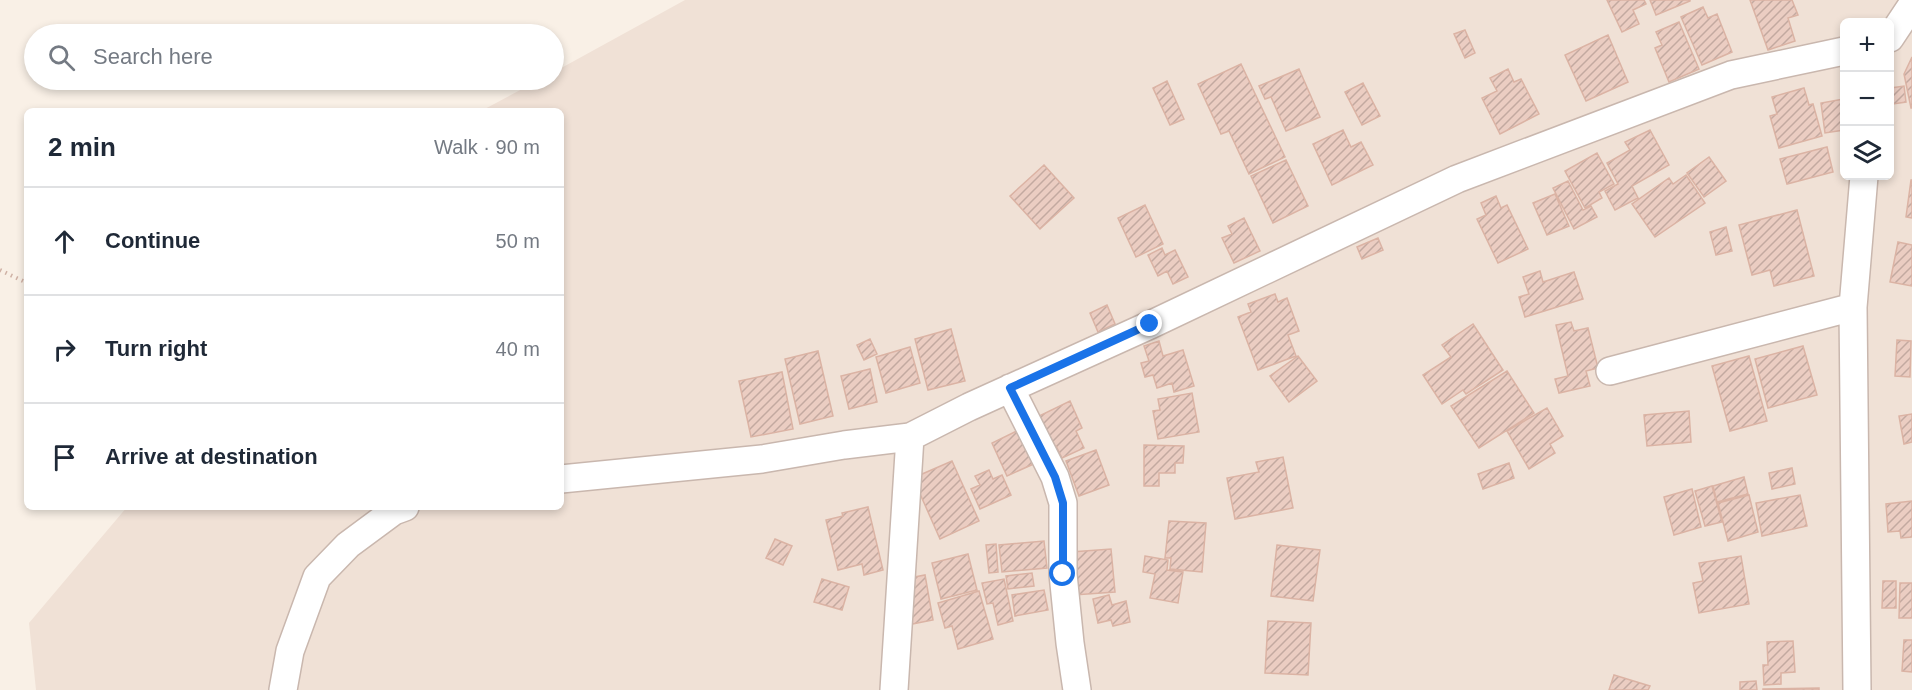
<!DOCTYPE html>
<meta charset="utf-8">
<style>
body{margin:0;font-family:Helvetica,sans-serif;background:#f6f6f7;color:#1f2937}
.controls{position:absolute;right:18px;top:18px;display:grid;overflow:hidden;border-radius:9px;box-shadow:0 3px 9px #0003}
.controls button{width:54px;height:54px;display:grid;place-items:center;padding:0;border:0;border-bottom:2px solid #e0e1e3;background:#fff;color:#1f2937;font:30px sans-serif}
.stop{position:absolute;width:18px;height:18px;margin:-14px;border:4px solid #1a73e8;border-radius:50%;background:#fff}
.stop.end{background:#1a73e8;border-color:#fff;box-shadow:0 2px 6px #0008}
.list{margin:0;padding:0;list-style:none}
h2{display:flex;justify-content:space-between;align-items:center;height:78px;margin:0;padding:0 24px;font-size:26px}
h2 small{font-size:20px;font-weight:400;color:#747a83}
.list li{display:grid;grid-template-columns:39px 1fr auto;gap:18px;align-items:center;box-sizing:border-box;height:108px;padding:0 24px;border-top:2px solid #e0e1e3}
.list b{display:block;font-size:22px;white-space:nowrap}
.list em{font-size:20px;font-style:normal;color:#747a83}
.icon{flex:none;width:33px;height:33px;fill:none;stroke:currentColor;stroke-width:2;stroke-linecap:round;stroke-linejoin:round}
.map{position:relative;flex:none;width:1912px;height:690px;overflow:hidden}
.search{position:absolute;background:#fff;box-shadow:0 3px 9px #0003;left:24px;top:24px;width:540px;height:66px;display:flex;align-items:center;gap:15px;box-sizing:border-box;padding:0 21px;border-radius:33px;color:#747a83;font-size:22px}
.panel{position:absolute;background:#fff;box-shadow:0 3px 9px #0003;left:24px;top:108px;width:540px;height:402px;border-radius:9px}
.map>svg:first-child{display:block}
.residential{fill:#f0e1d6;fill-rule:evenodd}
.building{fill:url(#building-hatch);stroke:#dbb3a4;stroke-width:1.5}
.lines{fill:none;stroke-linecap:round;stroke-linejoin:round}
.minor-casing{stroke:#c9b7ae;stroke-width:30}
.path{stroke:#cfb1a5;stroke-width:4;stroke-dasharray:1.5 4.5;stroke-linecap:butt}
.minor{stroke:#fff;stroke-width:27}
.route{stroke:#1a73e8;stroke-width:8}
</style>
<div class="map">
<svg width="1912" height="690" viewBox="0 0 1912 690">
<defs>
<pattern id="building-hatch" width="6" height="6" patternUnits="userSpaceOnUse" patternTransform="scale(1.5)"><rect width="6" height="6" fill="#ebcdc2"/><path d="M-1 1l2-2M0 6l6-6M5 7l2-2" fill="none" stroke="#c3a9a0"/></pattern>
</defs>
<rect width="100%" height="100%" fill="#f9f0e6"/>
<path class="residential" d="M 685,0 L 1912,0 L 1912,690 L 36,690 L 29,623 L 127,507 L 561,507 L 561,111 L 481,111 L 539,80 L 554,80 L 554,72 ZM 1844,22 L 1890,22 L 1890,176 L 1844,176 Z"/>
<path class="building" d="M 1607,0 L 1644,0 L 1646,4 L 1633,10 L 1639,24 L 1622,32 Z
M 1650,0 L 1690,0 L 1690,1 L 1656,15 Z
M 1750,0 L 1792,0 L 1798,15 L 1788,18 L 1795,41 L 1768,50 Z
M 1703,7 L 1708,18 L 1717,14 L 1732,52 L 1702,65 L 1681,17 Z
M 1679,22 L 1699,69 L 1669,82 L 1655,48 L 1662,45 L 1656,32 Z
M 1465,30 L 1475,53 L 1465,58 L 1454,34 Z
M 1608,35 L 1628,82 L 1586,101 L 1565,55 Z
M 1912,57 L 1912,108 L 1911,108 L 1904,74 Z
M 1241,64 L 1285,157 L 1249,174 L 1229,131 L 1221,134 L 1198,84 Z
M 1299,69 L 1320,117 L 1286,131 L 1271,97 L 1265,99 L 1259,86 Z
M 1508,69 L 1514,82 L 1521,79 L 1539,114 L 1500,134 L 1482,98 L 1497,91 L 1490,78 Z
M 1167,81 L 1184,119 L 1170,125 L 1153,88 Z
M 1363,83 L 1380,116 L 1362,125 L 1345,92 Z
M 1904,86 L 1906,102 L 1893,104 L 1891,88 Z
M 1804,88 L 1809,105 L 1813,104 L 1822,136 L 1779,148 L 1770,116 L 1777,114 L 1772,97 Z
M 1844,99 L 1844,130 L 1825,133 L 1821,103 Z
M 1343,130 L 1351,147 L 1361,142 L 1373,165 L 1332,185 L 1313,144 Z
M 1650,130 L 1669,165 L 1632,186 L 1638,198 L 1615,210 L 1605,191 L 1618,184 L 1607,163 L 1630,150 L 1625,142 Z
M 1827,147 L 1833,172 L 1787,184 L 1780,159 Z
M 1597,153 L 1614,184 L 1599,192 L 1602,198 L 1585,208 L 1565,171 Z
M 1709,157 L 1726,181 L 1704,197 L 1687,173 Z
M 1286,160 L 1308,206 L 1273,223 L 1251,176 Z
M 1044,165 L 1074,198 L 1040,229 L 1010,196 Z
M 1686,175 L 1705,203 L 1655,237 L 1632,204 L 1669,178 L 1673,184 Z
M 1911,180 L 1912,180 L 1912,218 L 1906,217 Z
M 1568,181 L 1583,210 L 1591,206 L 1597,217 L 1574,229 L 1553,188 Z
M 1555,194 L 1569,226 L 1547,235 L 1533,203 Z
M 1496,196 L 1501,208 L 1507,205 L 1528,249 L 1498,263 L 1477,219 L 1486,215 L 1481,203 Z
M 1145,205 L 1163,244 L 1136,257 L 1118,218 Z
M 1797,210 L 1814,276 L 1774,286 L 1770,270 L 1752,275 L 1739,225 Z
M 1244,218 L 1260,251 L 1234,263 L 1222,238 L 1232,234 L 1228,226 Z
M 1726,227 L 1732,251 L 1716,255 L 1710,232 Z
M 1378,238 L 1383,250 L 1362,259 L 1357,247 Z
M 1898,242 L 1912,245 L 1912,286 L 1890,282 Z
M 1162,248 L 1165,255 L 1175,250 L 1188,277 L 1173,284 L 1167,271 L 1158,276 L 1148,255 Z
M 1540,271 L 1543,282 L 1574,272 L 1583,299 L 1525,317 L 1519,297 L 1529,294 L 1523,277 Z
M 1275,294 L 1278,302 L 1287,298 L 1299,331 L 1288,335 L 1296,356 L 1258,370 L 1238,317 L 1251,312 L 1248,304 Z
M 1107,305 L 1115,324 L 1098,332 L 1090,313 Z
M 1571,322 L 1574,331 L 1588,328 L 1598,368 L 1586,371 L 1590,386 L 1559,393 L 1555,379 L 1568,376 L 1556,325 Z
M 1473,324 L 1503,370 L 1466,394 L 1463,390 L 1442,404 L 1423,375 L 1451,357 L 1442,345 Z
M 951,329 L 965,381 L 928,390 L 915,339 Z
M 870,339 L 877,354 L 864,360 L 857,345 Z
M 1897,340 L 1911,341 L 1910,377 L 1895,376 Z
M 1159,341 L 1163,356 L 1183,350 L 1194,386 L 1174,392 L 1172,383 L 1157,388 L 1153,375 L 1145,377 L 1141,363 L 1149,361 L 1144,346 Z
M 1803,346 L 1817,395 L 1768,408 L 1755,359 Z
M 910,347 L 920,383 L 886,393 L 876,357 Z
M 818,351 L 833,416 L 800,424 L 785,359 Z
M 1298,356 L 1317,381 L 1289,402 L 1270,376 Z
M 1749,356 L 1767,421 L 1730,431 L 1712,366 Z
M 870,369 L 877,402 L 849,409 L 841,376 Z
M 1507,371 L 1534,413 L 1479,448 L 1451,406 Z
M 782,372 L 793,429 L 751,437 L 739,381 Z
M 1192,393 L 1199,432 L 1158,439 L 1153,411 L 1160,410 L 1158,399 Z
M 1070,401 L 1082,428 L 1076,431 L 1084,448 L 1062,458 L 1056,446 L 1052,448 L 1037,417 Z
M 1547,408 L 1563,436 L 1550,444 L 1555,453 L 1529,469 L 1507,431 Z
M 1689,411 L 1691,442 L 1647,446 L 1644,415 Z
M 1912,414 L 1912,442 L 1904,444 L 1899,416 Z
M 1023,428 L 1038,462 L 1007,476 L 992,443 Z
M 1144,445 L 1184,446 L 1183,463 L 1175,463 L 1175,473 L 1159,473 L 1159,486 L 1144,486 Z
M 1096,450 L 1109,485 L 1079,496 L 1066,461 Z
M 1283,457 L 1293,508 L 1235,519 L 1227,478 L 1259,472 L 1256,462 Z
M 952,461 L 979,521 L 940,539 L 913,478 Z
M 1509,463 L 1514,478 L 1483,489 L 1478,474 Z
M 1792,468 L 1795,484 L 1772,489 L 1769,473 Z
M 989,470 L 993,479 L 1002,475 L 1011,495 L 980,509 L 971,489 L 980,485 L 975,476 Z
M 1744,477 L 1748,494 L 1717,502 L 1713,486 Z
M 1712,486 L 1722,522 L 1705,526 L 1695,491 Z
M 1692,489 L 1701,527 L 1674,535 L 1664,497 Z
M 1749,495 L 1758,532 L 1728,541 L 1718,503 Z
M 1800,495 L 1807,526 L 1762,536 L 1756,503 Z
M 1912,501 L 1912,537 L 1901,538 L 1900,531 L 1888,532 L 1886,504 Z
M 868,507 L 883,570 L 864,575 L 862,564 L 838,570 L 826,520 L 843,516 L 842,513 Z
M 1169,521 L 1206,523 L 1202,572 L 1170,569 L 1171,558 L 1165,558 Z
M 775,539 L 792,546 L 783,565 L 766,558 Z
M 1044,541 L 1047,568 L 1002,572 L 999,545 Z
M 996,544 L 998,572 L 989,573 L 986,545 Z
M 1277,545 L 1320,550 L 1313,601 L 1271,596 Z
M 1111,549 L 1115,592 L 1074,595 L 1071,552 Z
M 968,554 L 977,590 L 941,599 L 932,563 Z
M 1145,556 L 1168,560 L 1167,570 L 1183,572 L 1178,603 L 1150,598 L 1155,574 L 1143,572 Z
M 1741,556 L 1749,604 L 1699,613 L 1693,583 L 1703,581 L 1699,563 Z
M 1032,573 L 1034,586 L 1008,589 L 1006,576 Z
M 925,575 L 933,620 L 912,624 L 904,579 Z
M 822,579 L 849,587 L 842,610 L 814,602 Z
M 1004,579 L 1013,621 L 998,625 L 993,603 L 987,604 L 982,583 Z
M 1883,581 L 1896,581 L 1896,608 L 1882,608 Z
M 1900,583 L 1912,583 L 1912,618 L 1899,618 Z
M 1044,590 L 1048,610 L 1015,616 L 1012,595 Z
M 979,591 L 993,639 L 958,649 L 952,626 L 945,628 L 938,603 Z
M 1109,595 L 1112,605 L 1126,601 L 1130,622 L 1113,626 L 1111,620 L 1098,623 L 1093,599 Z
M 1268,621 L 1311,623 L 1308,675 L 1265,673 Z
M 1904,640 L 1912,640 L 1912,672 L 1902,671 Z
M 1793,641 L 1795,672 L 1781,673 L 1781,684 L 1764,685 L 1763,665 L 1768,665 L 1767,642 Z
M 1614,675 L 1650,686 L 1648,690 L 1609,690 Z
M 1756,681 L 1757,690 L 1740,690 L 1740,682 Z
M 1819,688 L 1819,690 L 1763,690 L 1763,689 Z"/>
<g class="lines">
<g class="minor-casing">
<path id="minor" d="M 1890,38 L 1912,5
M 1610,371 L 1853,307
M 1010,388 L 1055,477 L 1063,503 L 1063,574 L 1070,643 L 1077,690
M 561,479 L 762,459 L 844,445 L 910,437 L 969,407 L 1150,325 L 1457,179 L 1731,75 L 1844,51
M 283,690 L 290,651 L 317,577 L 348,545 L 394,511 L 405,507
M 894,690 L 910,437
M 1857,690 L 1853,307 L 1864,176"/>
</g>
<path class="path" d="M 0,270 L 27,283"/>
<use href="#minor" class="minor"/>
</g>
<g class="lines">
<path class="route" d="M 1063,574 L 1063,503 L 1055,477 L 1010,388 L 1150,324"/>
</g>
</svg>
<div class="controls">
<button>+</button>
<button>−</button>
<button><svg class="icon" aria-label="layers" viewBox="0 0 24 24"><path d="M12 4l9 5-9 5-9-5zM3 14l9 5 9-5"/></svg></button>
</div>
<div class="stop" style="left:1063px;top:574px"></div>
<div class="stop end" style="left:1150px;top:324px"></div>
<div class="search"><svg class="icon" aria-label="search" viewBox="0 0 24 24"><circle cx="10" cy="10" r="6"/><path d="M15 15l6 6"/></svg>Search here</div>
<section class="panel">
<h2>2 min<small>Walk · 90 m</small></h2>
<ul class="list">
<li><svg class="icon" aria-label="ahead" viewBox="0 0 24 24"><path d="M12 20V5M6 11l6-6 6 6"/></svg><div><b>Continue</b></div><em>50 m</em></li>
<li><svg class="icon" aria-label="right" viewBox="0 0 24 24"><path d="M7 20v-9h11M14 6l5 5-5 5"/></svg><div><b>Turn right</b></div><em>40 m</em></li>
<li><svg class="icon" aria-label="arrive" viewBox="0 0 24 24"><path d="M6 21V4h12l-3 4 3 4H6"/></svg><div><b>Arrive at destination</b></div></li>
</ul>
</section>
</div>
